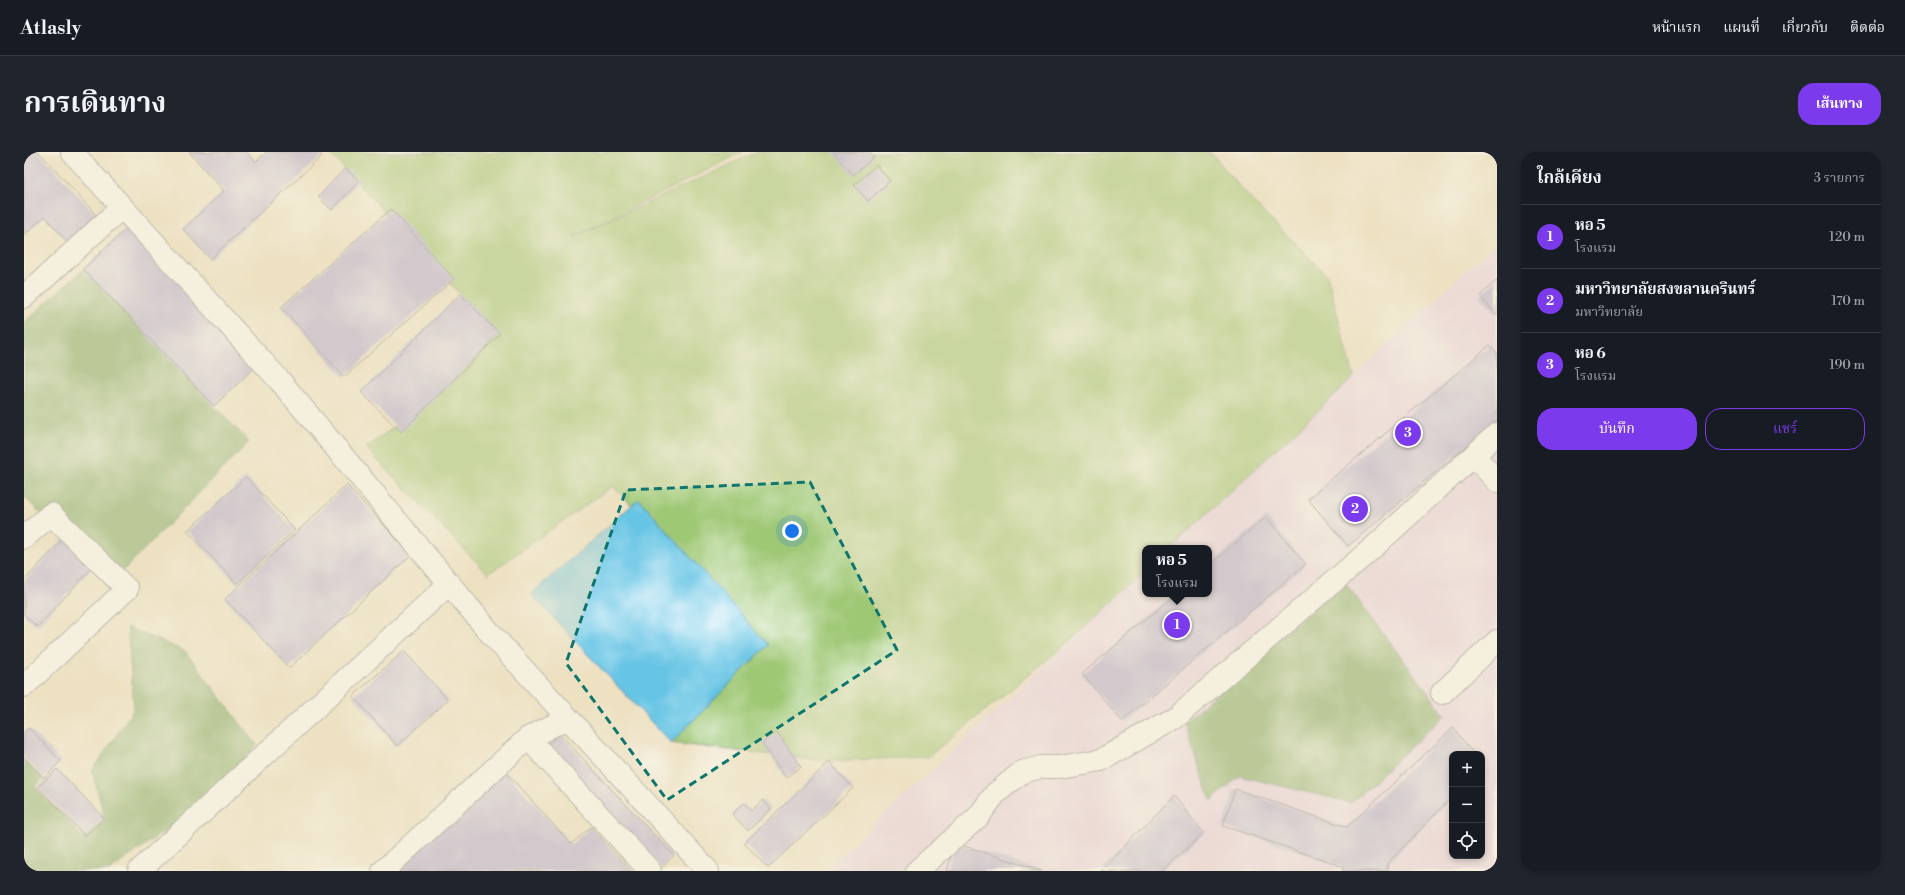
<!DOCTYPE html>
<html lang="th">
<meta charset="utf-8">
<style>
body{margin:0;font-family:"Libre Bodoni","Noto Serif Thai",serif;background:#20242c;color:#f1f3f6}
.controls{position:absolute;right:12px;bottom:12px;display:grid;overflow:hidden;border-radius:8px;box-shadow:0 2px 6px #0003}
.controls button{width:36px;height:36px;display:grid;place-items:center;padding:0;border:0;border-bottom:1px solid #363941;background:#171b24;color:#f1f3f6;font:20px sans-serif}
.you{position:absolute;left:768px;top:379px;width:14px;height:14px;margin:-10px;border:3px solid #fff;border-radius:50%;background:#1a73e8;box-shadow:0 0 0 6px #1a73e833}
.badge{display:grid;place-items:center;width:26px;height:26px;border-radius:50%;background:#7c3aed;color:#fff;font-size:13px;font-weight:700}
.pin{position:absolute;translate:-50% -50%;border:2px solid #fff;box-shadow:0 1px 4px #0006}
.popup{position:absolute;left:1118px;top:393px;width:70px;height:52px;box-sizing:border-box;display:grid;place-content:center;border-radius:8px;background:#171b24;filter:drop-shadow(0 1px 3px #0005);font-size:13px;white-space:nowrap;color:#9ea1a6}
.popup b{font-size:15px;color:#f1f3f6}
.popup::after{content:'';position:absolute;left:50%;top:100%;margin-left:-8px;border:8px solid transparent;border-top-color:#171b24}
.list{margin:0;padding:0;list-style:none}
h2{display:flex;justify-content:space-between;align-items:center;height:52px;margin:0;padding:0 16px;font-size:17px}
h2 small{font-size:13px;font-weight:400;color:#9ea1a6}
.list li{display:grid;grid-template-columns:26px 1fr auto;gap:12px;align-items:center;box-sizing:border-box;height:64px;padding:0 16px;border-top:1px solid #363941}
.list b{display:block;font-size:15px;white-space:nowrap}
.list p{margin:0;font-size:13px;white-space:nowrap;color:#9ea1a6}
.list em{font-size:13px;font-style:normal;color:#9ea1a6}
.actions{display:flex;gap:8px;padding:12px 16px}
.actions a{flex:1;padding:9px 0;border:1px solid #7c3aed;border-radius:16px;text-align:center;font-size:14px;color:#7c3aed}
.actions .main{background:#7c3aed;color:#fff}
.icon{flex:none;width:22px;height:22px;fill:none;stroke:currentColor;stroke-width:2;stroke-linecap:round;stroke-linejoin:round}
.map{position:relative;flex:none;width:1473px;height:719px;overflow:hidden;border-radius:16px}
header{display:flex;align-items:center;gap:24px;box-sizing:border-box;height:56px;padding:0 20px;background:#171b24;border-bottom:1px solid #363941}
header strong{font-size:19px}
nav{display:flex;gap:22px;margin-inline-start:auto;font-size:14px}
.intro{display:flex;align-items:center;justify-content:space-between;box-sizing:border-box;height:96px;padding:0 24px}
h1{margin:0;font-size:28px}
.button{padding:10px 18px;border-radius:16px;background:#7c3aed;color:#fff;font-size:14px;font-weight:700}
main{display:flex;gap:24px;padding:0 24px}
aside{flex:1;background:#171b24;border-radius:16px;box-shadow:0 2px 6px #0003}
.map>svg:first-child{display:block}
.built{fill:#ead1ec;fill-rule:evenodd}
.green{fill:#9fc874;stroke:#5d7c69}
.forest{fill:#7fac66;stroke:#4d6e62}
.water{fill:#66c4e4;stroke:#407aa1}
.building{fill:#b4abd8}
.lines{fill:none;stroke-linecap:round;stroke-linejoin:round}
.minor-casing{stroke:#848890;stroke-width:24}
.minor{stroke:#fff;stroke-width:22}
.marked{fill:none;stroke:#0f766e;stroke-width:3;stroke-dasharray:8 5;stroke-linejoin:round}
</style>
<header>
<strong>Atlasly</strong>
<nav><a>หน้าแรก</a><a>แผนที่</a><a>เกี่ยวกับ</a><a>ติดต่อ</a></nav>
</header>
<div class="intro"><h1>การเดินทาง</h1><a class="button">เส้นทาง</a></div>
<main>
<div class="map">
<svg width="1473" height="719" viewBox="0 0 1473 719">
<rect width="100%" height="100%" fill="#fff"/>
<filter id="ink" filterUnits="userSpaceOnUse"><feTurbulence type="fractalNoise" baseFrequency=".025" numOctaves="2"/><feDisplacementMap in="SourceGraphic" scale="8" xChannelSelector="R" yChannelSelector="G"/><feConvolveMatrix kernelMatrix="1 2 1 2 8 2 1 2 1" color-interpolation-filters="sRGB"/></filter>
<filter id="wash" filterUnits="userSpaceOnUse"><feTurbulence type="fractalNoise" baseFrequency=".012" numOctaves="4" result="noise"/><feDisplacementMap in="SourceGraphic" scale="16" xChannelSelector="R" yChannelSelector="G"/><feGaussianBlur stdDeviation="0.9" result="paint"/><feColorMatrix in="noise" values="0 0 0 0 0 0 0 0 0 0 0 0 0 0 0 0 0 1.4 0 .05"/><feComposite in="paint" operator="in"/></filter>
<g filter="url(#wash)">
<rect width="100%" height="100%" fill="#ede1c2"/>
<path class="built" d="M 1473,90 L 1473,719 L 800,719 L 1121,420 L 1121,442 L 1185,442 L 1185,396 L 1146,396 ZM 1428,602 L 1458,602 L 1458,704 L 1428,704 Z"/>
<path class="green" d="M 305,0 L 719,0 L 550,85 L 733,0 L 1186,0 L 1230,51 L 1303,123 L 1330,225 L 1146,396 L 1121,396 L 1121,420 L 1046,489 L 904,605 L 800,609 L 647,591 L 743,493 L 589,334 L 464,422 L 342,296 L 423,235 L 476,182 L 436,142 Z"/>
<path class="forest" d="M 59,117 L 225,290 L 92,426 L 71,413 L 0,345 L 0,171 Z
M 1320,429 L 1421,563 L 1327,651 L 1216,624 L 1187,649 L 1160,570 Z
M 103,475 L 161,499 L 233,593 L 178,652 L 85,719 L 0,719 L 0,608 L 19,627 L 11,635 L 60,686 L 81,667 L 68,619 L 110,557 Z"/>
<path class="water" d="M 615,347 L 744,493 L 647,591 L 507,442 Z"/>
<g id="blocks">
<path class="building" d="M 0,0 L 15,0 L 72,63 L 43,90 L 21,64 L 0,83 Z
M 165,0 L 223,0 L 232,10 L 242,0 L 294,0 L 298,4 L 186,107 L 159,77 L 200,39 Z
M 809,0 L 845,0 L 850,5 L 829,23 Z
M 852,13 L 866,29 L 844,49 L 830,33 Z
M 321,16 L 335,29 L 308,58 L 294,45 Z
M 367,57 L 430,127 L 320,225 L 257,155 Z
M 103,76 L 233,213 L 190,254 L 59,117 Z
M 1473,128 L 1473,163 L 1456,144 Z
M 436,142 L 476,182 L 377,280 L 337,240 Z
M 1466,193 L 1473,201 L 1473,268 L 1324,394 L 1284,347 Z
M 222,325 L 271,378 L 213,432 L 163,379 Z
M 323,333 L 387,403 L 265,516 L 201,447 Z
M 1242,365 L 1282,412 L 1098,569 L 1058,522 L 1152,442 L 1185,442 L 1185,414 Z
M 41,385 L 71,413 L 13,475 L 0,463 L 0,429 Z
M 380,499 L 424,548 L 373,594 L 329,544 Z
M 5,576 L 37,609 L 20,626 L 0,606 L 0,580 Z
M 1429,576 L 1450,602 L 1428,602 L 1428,645 L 1363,712 L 1364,719 L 1319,719 L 1318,714 L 1199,674 L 1211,637 L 1323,675 Z
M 753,580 L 777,615 L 762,626 L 738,591 Z
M 536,582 L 650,704 L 637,716 L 522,594 Z
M 805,610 L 829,636 L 744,716 L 720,691 Z
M 33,617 L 80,666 L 61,684 L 14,635 Z
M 480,618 L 547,692 L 567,675 L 607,719 L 368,719 Z
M 1150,644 L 1180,681 L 1138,719 L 1077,719 Z
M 739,648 L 747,657 L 724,679 L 708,662 L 720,651 L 727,659 Z
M 931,691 L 1018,719 L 923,719 Z"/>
</g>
</g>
<g filter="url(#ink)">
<use href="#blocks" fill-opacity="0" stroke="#848890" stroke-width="1"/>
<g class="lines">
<g class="minor-casing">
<path id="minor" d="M 48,0 L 256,229 L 468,483 L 684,719
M 0,145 L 97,56
M 1450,304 L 1473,329
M 0,386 L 27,362 L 103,437 L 0,534
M 1418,541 L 1473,489
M 504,586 L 626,719
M 115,719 L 425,432
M 359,719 L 504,586 L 544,566
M 893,719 L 954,665 L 971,642 L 998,620 L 1017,615 L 1036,615 L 1077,608 L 1151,566 L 1351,394 L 1473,282"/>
</g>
<use href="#minor" class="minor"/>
</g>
</g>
<path d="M0 0H1473V719H0ZM 786,330 L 873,498 L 643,648 L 542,511 L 602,338 Z" fill="#ede1c2" fill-opacity=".55" fill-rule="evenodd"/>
<path class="marked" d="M 786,330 L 873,498 L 643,648 L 542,511 L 602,338 Z"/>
</svg>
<div class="controls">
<button>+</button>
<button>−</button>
<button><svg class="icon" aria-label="locate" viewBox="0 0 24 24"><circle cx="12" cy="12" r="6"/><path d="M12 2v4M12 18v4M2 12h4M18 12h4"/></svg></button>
</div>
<div class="you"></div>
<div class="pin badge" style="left:1153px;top:473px">1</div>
<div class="popup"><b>หอ 5</b>โรงแรม</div>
<div class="pin badge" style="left:1331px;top:357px">2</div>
<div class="pin badge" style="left:1384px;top:281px">3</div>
</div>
<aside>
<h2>ใกล้เคียง<small>3 รายการ</small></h2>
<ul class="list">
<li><span class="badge">1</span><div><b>หอ 5</b><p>โรงแรม</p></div><em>120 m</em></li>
<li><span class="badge">2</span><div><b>มหาวิทยาลัยสงขลานครินทร์</b><p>มหาวิทยาลัย</p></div><em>170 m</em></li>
<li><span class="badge">3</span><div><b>หอ 6</b><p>โรงแรม</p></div><em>190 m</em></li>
</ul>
<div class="actions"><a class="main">บันทึก</a><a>แชร์</a></div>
</aside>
</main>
